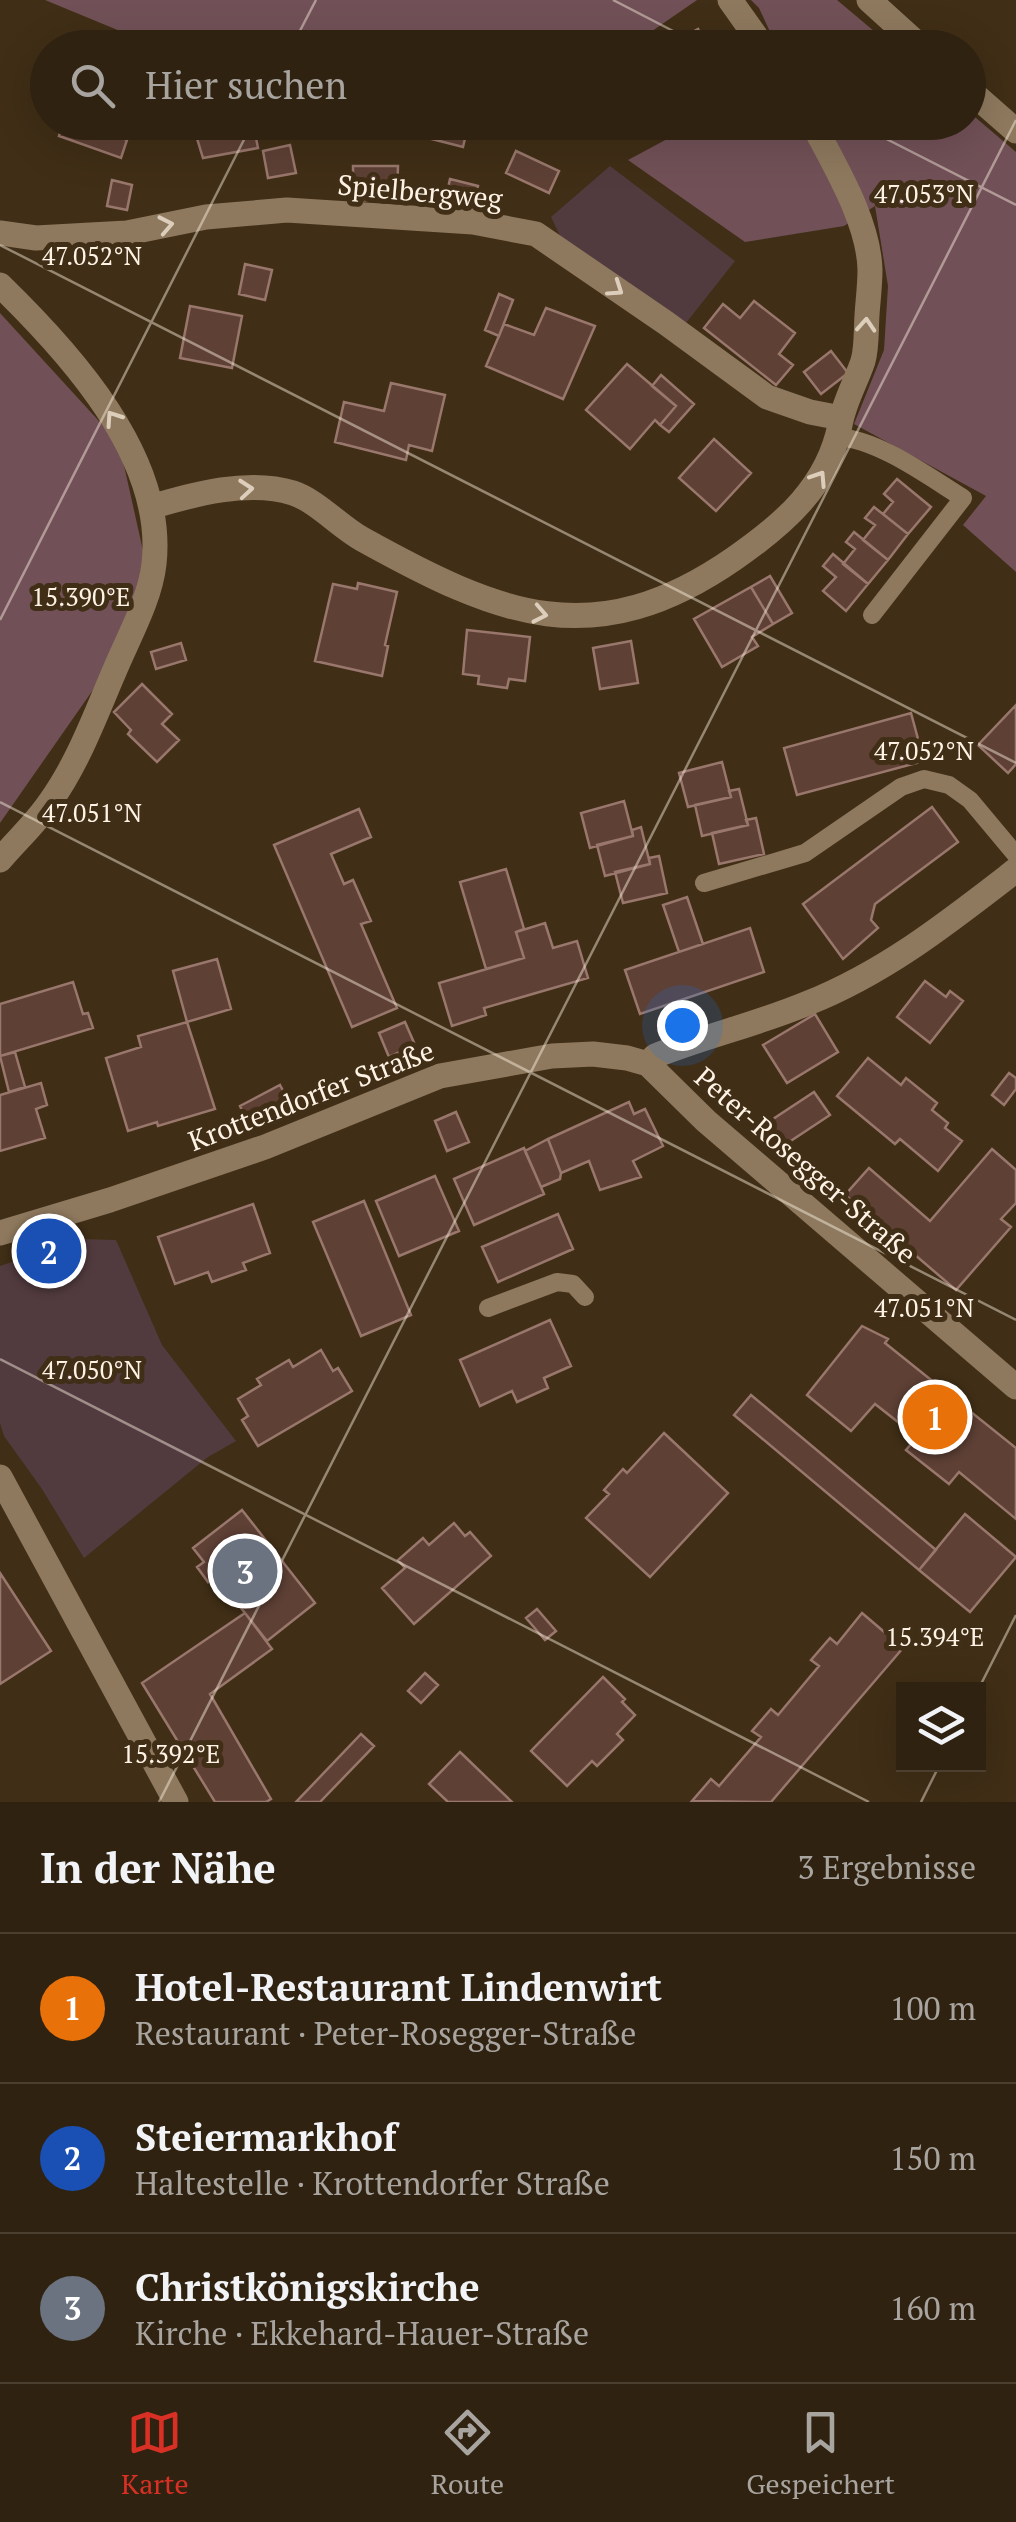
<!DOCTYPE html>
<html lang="de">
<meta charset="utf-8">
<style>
body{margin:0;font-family:"PT Serif",serif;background:#3c2f1e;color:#f1f3f6}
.controls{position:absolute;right:30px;bottom:30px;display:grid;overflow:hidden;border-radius:0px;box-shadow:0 10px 40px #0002}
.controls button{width:90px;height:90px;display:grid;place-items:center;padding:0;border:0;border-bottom:2px solid #4b3f30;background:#302210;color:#f1f3f6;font:50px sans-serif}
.you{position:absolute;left:682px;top:1025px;width:35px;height:35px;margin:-25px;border:8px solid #fff;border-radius:50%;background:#1a73e8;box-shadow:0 0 0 15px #1a73e833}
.badge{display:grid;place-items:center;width:65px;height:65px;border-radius:50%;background:#d93025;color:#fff;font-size:32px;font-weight:700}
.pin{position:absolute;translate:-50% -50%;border:5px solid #fff;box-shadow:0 2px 10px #0006}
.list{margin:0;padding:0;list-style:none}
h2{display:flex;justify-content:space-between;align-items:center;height:130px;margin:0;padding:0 40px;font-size:42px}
h2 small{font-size:32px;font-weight:400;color:#a8a49f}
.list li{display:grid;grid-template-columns:65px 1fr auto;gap:30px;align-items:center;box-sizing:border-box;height:150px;padding:0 40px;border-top:2px solid #4b3f30}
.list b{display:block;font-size:38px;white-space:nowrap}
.list p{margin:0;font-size:32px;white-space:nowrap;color:#a8a49f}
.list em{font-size:32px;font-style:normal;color:#a8a49f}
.icon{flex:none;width:55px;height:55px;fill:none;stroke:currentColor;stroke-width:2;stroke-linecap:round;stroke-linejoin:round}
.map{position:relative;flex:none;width:1016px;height:1802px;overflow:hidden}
.search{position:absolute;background:#302210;box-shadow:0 10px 40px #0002;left:30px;right:30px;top:30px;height:110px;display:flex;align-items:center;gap:25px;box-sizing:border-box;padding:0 35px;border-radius:55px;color:#a8a49f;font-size:38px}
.sheet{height:580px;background:#302210}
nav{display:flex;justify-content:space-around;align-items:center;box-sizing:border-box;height:140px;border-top:2px solid #4b3f30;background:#302210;font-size:28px;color:#a8a49f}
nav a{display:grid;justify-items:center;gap:5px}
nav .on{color:#d93025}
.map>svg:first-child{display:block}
.green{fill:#523b3f}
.forest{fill:#715157}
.building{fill:#5e4035;stroke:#99776c;stroke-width:2.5}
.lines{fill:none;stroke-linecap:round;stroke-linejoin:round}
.service{stroke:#8e795e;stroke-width:18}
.minor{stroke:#8e795e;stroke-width:25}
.oneway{stroke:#ddcebc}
.ticks{fill:none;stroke:#fff3e5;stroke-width:2.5;stroke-opacity:0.45}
.labels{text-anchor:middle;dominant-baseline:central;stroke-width:10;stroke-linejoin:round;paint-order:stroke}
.street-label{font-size:28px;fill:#fff3e5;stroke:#402e16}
.ticks-label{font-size:25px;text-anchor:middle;fill:#fff3e5;stroke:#402e16;stroke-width:10;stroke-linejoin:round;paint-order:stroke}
</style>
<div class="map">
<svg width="1016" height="1802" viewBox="0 0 1016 1802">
<rect width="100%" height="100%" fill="#402e16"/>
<path class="green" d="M 610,166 L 735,261 L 686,323 L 563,242 L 551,217 Z
M 80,1239 L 116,1240 L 162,1345 L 236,1441 L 208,1457 L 84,1558 L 42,1489 L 4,1436 L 0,1423 L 0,1266 Z"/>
<path class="forest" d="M 45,0 L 697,0 L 629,47 L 414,47 L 414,34 L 334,35 L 314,48 L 149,43 Z
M 751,0 L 837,0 L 893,47 L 777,47 L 759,8 Z
M 969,112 L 1016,152 L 1016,572 L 963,525 L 986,496 L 854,424 L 884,350 L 888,286 L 875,206 L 844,226 L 745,242 L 628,160 L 697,123 L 968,122 Z
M 0,313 L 119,443 L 152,591 L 139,624 L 0,823 Z"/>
<path class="building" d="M 698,29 L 709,48 L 664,48 Z
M 64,122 L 121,122 L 117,136 L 127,140 L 121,158 L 59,136 Z
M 192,122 L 253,123 L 258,148 L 203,158 Z
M 428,122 L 469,122 L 463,147 L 424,137 Z
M 290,145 L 296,173 L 268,178 L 263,151 Z
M 516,151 L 559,171 L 549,193 L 506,173 Z
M 353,166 L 398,166 L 397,201 L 353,200 Z
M 450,179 L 478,186 L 473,209 L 445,202 Z
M 112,180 L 132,185 L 127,210 L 107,206 Z
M 245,264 L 272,270 L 265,300 L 239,294 Z
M 499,294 L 513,300 L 499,336 L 485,330 Z
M 754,301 L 795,333 L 779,354 L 793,365 L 776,385 L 704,328 L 723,304 L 740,318 Z
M 190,306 L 242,316 L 232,368 L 180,358 Z
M 546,308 L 595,326 L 563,399 L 486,366 L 504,324 L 534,335 Z
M 831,351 L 848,373 L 821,394 L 804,372 Z
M 627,364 L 676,406 L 660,425 L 655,420 L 630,449 L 586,410 Z
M 661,375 L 694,404 L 669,432 L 660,425 L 676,406 L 652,386 Z
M 391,383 L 445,395 L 432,451 L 409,445 L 406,460 L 335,442 L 344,402 L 384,411 Z
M 714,439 L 751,473 L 716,511 L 679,478 Z
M 897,479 L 931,507 L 908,534 L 883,514 L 893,502 L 884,494 Z
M 874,507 L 908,534 L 888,560 L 863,540 L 875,525 L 865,518 Z
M 854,532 L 888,560 L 868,584 L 843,564 L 855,549 L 846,542 Z
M 833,554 L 868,584 L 846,611 L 823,591 L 836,577 L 823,566 Z
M 770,576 L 792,613 L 773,624 L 751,587 Z
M 358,583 L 397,592 L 385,645 L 388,646 L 382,676 L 315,661 L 333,584 L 357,589 Z
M 751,587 L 773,624 L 752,637 L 758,646 L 722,667 L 694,619 Z
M 467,630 L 530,637 L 525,681 L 509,679 L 507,688 L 478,684 L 479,676 L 463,674 Z
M 631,641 L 638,683 L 600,689 L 593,648 Z
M 181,643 L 186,660 L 156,669 L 151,652 Z
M 142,684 L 172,714 L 162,724 L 179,740 L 157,762 L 128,734 L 131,730 L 114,712 Z
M 1016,705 L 1016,764 L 1008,773 L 978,745 Z
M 911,713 L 924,761 L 797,795 L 784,748 Z
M 722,762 L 731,797 L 688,807 L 679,773 Z
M 739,789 L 748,825 L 702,836 L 695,805 L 731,797 L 729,791 Z
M 624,801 L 633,836 L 590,848 L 581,813 Z
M 932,807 L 958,842 L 875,904 L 871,920 L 878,928 L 843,959 L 803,904 Z
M 359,809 L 371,837 L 331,854 L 344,884 L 353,880 L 371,921 L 361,924 L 397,1008 L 352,1027 L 274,845 Z
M 756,818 L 764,854 L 719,864 L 712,833 L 748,825 L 746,820 Z
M 641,827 L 650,864 L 605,876 L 597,845 L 633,836 L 632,830 Z
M 659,856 L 667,893 L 623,903 L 615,872 L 650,864 L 649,858 Z
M 506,869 L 524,929 L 516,932 L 524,958 L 486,969 L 460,882 Z
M 687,897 L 703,944 L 679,952 L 663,905 Z
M 545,923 L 553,948 L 577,941 L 588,978 L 484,1008 L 486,1015 L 452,1026 L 439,983 L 524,958 L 516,932 Z
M 750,928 L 764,972 L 640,1014 L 625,970 Z
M 217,959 L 231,1009 L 187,1022 L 173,971 Z
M 925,981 L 946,997 L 950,991 L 963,1001 L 930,1043 L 897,1017 Z
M 73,982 L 83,1014 L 88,1013 L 93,1028 L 0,1056 L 0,1004 Z
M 815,1014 L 838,1052 L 787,1083 L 763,1045 Z
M 187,1022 L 215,1109 L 158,1126 L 157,1122 L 128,1131 L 106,1058 L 141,1047 L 138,1036 Z
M 405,1022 L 415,1045 L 389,1057 L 379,1033 Z
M 15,1052 L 25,1087 L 9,1092 L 0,1056 Z
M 868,1058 L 901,1085 L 906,1078 L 937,1103 L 932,1110 L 948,1123 L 945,1128 L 962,1141 L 938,1171 L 900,1139 L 895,1144 L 837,1096 Z
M 1009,1073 L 1016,1078 L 1016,1089 L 1004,1105 L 992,1095 Z
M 41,1083 L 47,1105 L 36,1109 L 45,1138 L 0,1151 L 0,1095 Z
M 280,1085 L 287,1098 L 246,1119 L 240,1106 Z
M 814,1092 L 830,1115 L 777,1150 L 761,1127 Z
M 629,1102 L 634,1114 L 645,1109 L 663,1146 L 633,1161 L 641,1177 L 600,1190 L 589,1161 L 561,1173 L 548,1139 Z
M 456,1112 L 469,1142 L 447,1151 L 435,1121 Z
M 548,1139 L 561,1173 L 560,1179 L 541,1187 L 525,1151 Z
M 524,1148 L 544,1194 L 474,1225 L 454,1179 Z
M 992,1149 L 1016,1170 L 1016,1203 L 1001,1219 L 1011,1227 L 956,1290 L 845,1195 L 869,1168 L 930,1221 Z
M 435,1176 L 459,1231 L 399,1256 L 376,1201 Z
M 364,1201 L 411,1315 L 361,1336 L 313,1222 Z
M 253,1204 L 270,1253 L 243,1263 L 246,1270 L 212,1282 L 208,1272 L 175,1284 L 158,1237 Z
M 558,1214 L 573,1249 L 498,1282 L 482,1247 Z
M 550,1320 L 571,1366 L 544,1378 L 548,1388 L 517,1402 L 512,1391 L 480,1406 L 460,1360 Z
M 862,1326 L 888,1339 L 885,1343 L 1016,1448 L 1016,1519 L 959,1472 L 949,1484 L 906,1450 L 917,1437 L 875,1404 L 851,1431 L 807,1395 Z
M 321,1350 L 333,1371 L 338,1368 L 352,1391 L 258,1446 L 242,1420 L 248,1416 L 238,1399 L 261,1385 L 257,1379 L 289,1360 L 293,1367 Z
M 751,1395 L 936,1550 L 919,1570 L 734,1415 Z
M 664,1433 L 728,1493 L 650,1577 L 586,1518 L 609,1494 L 604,1490 L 623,1469 L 627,1473 Z
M 242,1510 L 315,1603 L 267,1641 L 215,1575 L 208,1582 L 197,1567 L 204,1562 L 193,1548 Z
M 965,1514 L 1016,1557 L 970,1612 L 919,1570 Z
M 454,1523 L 465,1536 L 470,1532 L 491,1556 L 414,1624 L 382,1588 L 405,1568 L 398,1560 L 423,1538 L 429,1545 Z
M 0,1573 L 51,1651 L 0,1684 Z
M 537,1609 L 556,1631 L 545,1640 L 526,1618 Z
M 245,1613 L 272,1649 L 210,1694 L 271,1799 L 266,1802 L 215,1802 L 142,1683 Z
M 862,1613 L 903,1648 L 771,1802 L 692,1801 L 711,1779 L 719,1786 L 761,1737 L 752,1731 L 771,1709 L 778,1715 L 819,1666 L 811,1660 L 830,1638 L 837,1644 Z
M 425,1673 L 438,1685 L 421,1703 L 408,1691 Z
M 603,1677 L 625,1699 L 622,1702 L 635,1715 L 617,1734 L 623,1740 L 597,1766 L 592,1761 L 567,1786 L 531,1751 Z
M 361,1734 L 374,1746 L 320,1802 L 296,1802 Z
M 460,1752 L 512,1802 L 448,1802 L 429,1784 Z"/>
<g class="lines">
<path class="service" d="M 837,437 C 878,439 929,477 963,498 L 872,615
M 704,883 L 805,853 L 901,787 L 924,779 L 949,785 L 970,800 L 1016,855
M 488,1308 L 557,1282 L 573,1284 L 585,1297"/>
<path class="minor" d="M 730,0 L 764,48
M 869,0 L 922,48
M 968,89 L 1016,131
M 0,233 L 36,238 L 127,233 L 206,217 L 287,210 L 473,222 L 536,234 L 666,323 L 767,397 L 810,412 L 841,418
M 0,285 C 70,353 166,458 154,564 C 150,600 128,638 114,672 C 95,716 78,763 50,802 C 36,823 16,841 0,860
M 151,507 C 194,494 249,479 293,493 C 317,501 339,526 362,539 C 499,615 594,656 735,558 C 784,524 828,486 840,425 C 844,402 856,382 863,361 C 867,347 866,330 867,315 C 868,300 870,285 870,270 C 869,221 834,165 812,122
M 648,1064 L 655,1056 C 705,1036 758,1024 808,1003 C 886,972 950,921 1016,870
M 0,1233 L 110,1200 L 265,1147 L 440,1076 L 552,1056 L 593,1054 L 627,1058 L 648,1064 L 706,1121 L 1016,1387
M 0,1477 L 176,1802"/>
</g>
<defs><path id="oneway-chevron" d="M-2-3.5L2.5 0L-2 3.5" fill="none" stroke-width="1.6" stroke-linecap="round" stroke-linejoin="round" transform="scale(2.5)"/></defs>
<g class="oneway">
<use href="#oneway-chevron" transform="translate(166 225) rotate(-11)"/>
<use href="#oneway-chevron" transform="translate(616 289) rotate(34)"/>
<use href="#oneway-chevron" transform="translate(866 325) rotate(-86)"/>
<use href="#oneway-chevron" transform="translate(113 418) rotate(-124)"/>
<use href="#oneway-chevron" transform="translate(819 478) rotate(-57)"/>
<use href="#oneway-chevron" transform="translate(246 489) rotate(-5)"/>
<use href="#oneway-chevron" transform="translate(540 614) rotate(11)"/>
</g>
<path class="ticks" d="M 613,0 L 706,48M 291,48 L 316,0M 853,122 L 1016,205M 0,245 L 1016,763M 0,620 L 253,122M 0,802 L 1016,1320M 0,1359 L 869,1802M 978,1690 L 1016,1615M 159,1802 L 1016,120M 921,1802 L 940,1764"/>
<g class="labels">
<g class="street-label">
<text transform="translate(420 191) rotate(5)">Spielbergweg</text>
<text transform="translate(311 1095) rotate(-21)">Krottendorfer Straße</text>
<text transform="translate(806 1165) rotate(41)">Peter-Rosegger-Straße</text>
</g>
</g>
<g class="ticks-label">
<text x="924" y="203">47.053°N</text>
<text x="92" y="265">47.052°N</text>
<text x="81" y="606">15.390°E</text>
<text x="924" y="760">47.052°N</text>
<text x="92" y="822">47.051°N</text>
<text x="924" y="1317">47.051°N</text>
<text x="92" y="1379">47.050°N</text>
<text x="935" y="1646">15.394°E</text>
<text x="171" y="1763">15.392°E</text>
</g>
</svg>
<div class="controls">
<button><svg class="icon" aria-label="layers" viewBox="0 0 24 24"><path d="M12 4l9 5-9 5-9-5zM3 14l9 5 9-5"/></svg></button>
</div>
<div class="you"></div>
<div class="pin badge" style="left:935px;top:1417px;background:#e8710a">1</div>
<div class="pin badge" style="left:49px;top:1251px;background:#1a4fb4">2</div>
<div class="pin badge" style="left:245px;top:1571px;background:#6b7280">3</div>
<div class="search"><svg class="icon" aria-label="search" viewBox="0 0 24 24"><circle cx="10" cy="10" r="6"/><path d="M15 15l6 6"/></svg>Hier suchen</div>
</div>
<section class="sheet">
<h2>In der Nähe<small>3 Ergebnisse</small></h2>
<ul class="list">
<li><span class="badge" style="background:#e8710a">1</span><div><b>Hotel-Restaurant Lindenwirt</b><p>Restaurant · Peter-Rosegger-Straße</p></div><em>100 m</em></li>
<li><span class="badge" style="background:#1a4fb4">2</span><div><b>Steiermarkhof</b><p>Haltestelle · Krottendorfer Straße</p></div><em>150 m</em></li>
<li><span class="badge" style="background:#6b7280">3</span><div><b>Christkönigskirche</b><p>Kirche · Ekkehard-Hauer-Straße</p></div><em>160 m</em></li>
</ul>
</section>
<nav>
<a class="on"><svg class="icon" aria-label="map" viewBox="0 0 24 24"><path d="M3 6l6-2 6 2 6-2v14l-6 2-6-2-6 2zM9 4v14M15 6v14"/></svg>Karte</a>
<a><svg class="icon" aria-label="directions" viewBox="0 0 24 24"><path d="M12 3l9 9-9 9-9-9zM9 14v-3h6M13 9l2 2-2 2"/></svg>Route</a>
<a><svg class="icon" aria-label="saved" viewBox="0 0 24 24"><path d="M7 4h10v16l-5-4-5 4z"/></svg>Gespeichert</a>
</nav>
